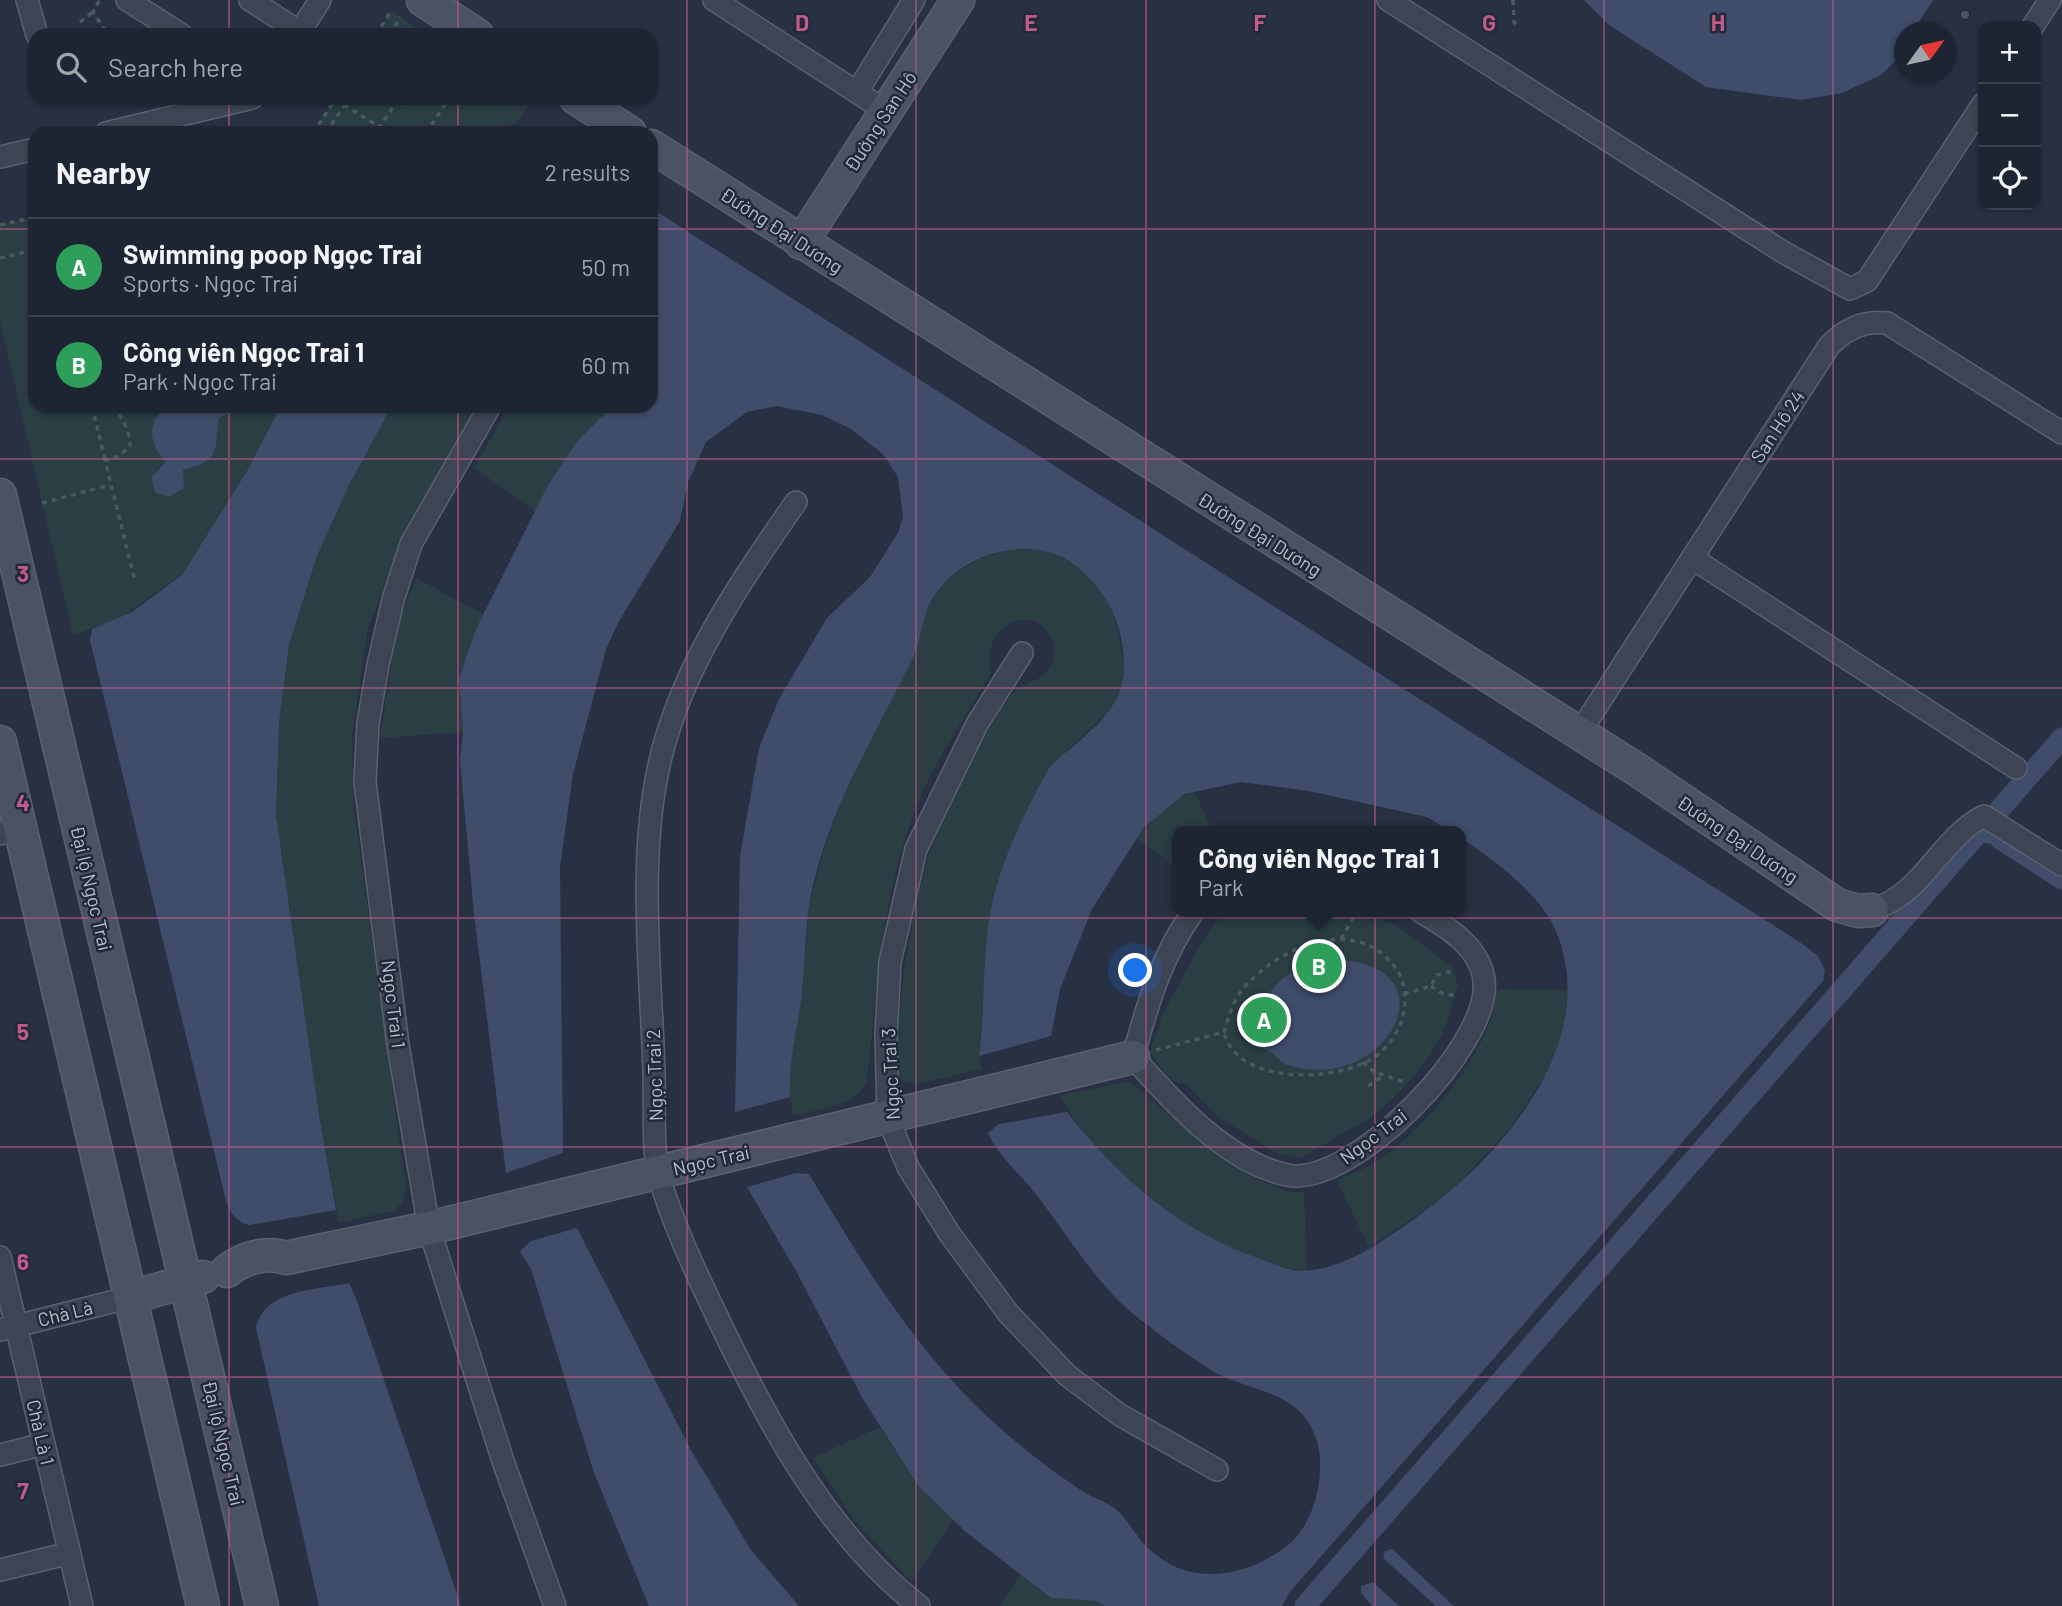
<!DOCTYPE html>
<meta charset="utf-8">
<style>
body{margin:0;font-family:Barlow,sans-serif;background:#262d3a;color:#f1f3f6}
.controls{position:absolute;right:21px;top:21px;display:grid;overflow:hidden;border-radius:14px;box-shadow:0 2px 5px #0004}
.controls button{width:63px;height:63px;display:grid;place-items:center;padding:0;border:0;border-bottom:2px solid #3c424d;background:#1e2532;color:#f1f3f6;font:35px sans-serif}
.compass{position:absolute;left:1894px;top:21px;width:63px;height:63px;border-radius:50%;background:#1e2532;box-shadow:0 2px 5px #0004;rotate:57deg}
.you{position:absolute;left:1136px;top:971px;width:24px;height:24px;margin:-18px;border:5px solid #fff;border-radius:50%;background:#1a73e8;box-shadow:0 0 0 10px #1a73e833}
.badge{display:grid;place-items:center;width:46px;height:46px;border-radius:50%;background:#b45309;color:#fff;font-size:23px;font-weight:700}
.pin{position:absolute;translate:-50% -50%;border:4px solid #fff;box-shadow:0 2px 7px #0006}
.popup{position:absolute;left:1172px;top:826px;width:294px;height:91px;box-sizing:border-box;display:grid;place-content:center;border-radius:14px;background:#1e2532;filter:drop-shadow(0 2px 5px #0005);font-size:23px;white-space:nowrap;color:#a1a5ac}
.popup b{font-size:26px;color:#f1f3f6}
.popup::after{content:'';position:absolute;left:50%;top:100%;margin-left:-14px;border:14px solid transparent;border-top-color:#1e2532}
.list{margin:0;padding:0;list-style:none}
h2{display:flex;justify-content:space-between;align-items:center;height:91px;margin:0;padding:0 28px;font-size:30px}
h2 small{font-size:23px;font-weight:400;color:#a1a5ac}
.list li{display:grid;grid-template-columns:46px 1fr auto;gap:21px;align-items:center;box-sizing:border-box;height:98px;padding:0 28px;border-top:2px solid #3c424d}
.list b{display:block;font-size:26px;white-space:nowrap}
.list p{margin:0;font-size:23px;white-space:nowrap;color:#a1a5ac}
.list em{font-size:23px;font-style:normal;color:#a1a5ac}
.icon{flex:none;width:38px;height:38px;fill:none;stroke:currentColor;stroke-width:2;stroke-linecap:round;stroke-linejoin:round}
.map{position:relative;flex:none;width:2062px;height:1606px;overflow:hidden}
.search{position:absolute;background:#1e2532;box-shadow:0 2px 5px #0004;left:28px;top:28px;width:630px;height:77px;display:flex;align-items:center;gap:18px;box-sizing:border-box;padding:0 24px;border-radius:21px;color:#a1a5ac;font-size:26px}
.panel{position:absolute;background:#1e2532;box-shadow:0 2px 5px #0004;left:28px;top:126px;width:630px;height:287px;border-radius:21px}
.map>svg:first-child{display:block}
.green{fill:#2a3e44}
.water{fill:#3f4d6b}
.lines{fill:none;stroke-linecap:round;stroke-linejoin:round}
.canal{stroke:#3f4d6b;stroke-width:21}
.building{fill:#4a5367;stroke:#232a3a;stroke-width:2}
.street-casing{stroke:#5b6170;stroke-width:24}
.secondary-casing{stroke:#5b6170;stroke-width:35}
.path{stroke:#495b60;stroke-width:3.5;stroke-dasharray:5 5;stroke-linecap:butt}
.street{stroke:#3d4453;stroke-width:21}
.secondary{stroke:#4b5265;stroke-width:32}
.grid{fill:none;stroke:#bf5b88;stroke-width:2;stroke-opacity:0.55}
.labels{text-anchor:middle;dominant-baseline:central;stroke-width:5;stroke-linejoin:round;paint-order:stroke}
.street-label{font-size:19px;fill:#babfcc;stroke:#212838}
.grid-label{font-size:23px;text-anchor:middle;font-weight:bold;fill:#bf5b88;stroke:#212838;stroke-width:5;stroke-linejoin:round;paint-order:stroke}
</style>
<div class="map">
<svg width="2062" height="1606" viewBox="0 0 2062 1606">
<rect width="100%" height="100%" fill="#283143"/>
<path class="green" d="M 391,11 L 428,35 L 376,35 Z
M 336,98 L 524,98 L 530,102 L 517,123 L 497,133 L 313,133 Z
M 35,217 L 35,406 L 281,406 L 247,471 L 182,575 L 120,618 L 73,635 L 0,321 L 0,225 Z
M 392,406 L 476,406 L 404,537 L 368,628 L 352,736 L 354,807 L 406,1188 L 402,1204 L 392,1211 L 339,1223 L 320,1121 L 276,816 L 279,722 L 289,645 L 317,556 L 349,485 Z
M 509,406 L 612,406 L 578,440 L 548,485 L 536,511 L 474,468 Z
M 1009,549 L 1048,551 L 1072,563 L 1096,582 L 1109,601 L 1119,633 L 1124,667 L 1122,686 L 1112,708 L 1051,766 L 1010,850 L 990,912 L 979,1056 L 982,1069 L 918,1084 L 898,1080 L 893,1071 C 904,970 912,868 961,777 C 972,756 1001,706 1015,691 C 1024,681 1038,683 1047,672 C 1053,663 1056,653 1053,642 C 1038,598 978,625 991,673 C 966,714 937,758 918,803 C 882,889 877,989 867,1081 C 853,1109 822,1109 793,1115 L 788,1077 L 802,993 L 809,906 L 825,846 L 841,803 L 878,722 L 914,656 L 923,619 L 934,595 L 949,578 L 979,559 Z
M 416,578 L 483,614 L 459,678 L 463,732 L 380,738 L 397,627 Z
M 1195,792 L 1212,831 L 1177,831 L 1177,868 L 1137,838 C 1149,820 1174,797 1195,792 Z
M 1224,912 L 1361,912 L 1396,925 L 1451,966 L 1458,985 L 1445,1028 L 1426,1061 L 1398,1094 L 1370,1118 L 1300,1158 L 1278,1154 L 1220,1118 L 1187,1084 L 1175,1082 L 1166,1075 L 1150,1052 L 1163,1014 L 1201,943 Z
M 1496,989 L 1568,990 L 1569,1006 L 1553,1063 L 1513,1125 L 1447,1196 L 1369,1247 L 1337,1181 C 1351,1174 1367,1168 1380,1159 C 1424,1131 1498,1042 1496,989 Z
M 1125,1082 L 1134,1085 C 1166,1113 1263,1199 1304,1192 L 1307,1269 C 1230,1274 1089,1165 1061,1095 Z
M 880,1427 L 919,1487 L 953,1519 L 912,1582 L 854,1520 L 813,1458 Z
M 1020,1574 L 1051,1598 L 1096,1601 L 1105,1606 L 1000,1606 Z"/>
<path class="water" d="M 1584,0 L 1933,0 L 1913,31 L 1904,32 L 1904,52 L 1881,75 L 1842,93 L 1801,100 L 1706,87 L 1609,25 Z
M 651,208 L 1801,943 L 1818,956 L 1825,970 L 1823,981 L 1289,1593 L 1282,1606 L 1105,1606 L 1096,1601 L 1051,1598 L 966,1532 L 919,1487 L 863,1399 L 795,1269 L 747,1187 L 796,1173 L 809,1174 C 863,1264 919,1357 999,1427 C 1026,1451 1058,1476 1089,1495 C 1096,1499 1104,1501 1111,1506 C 1126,1515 1135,1536 1148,1548 C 1189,1588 1246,1578 1288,1545 C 1315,1524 1326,1473 1317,1441 C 1300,1388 1252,1394 1213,1371 C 1187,1355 1161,1336 1137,1317 C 1093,1282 1065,1229 1030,1187 C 1015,1169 998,1155 988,1133 L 999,1124 L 1067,1112 C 1118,1177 1179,1231 1258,1258 C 1269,1262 1281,1268 1293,1270 C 1336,1275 1380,1243 1413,1220 C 1499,1160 1604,1042 1555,929 C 1539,893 1493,859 1461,838 L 1461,831 L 1450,831 L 1427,817 L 1309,791 L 1241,782 L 1185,794 L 1144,827 L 1092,909 L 1060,989 L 1051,1036 L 979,1056 C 985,1009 982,961 990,914 C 999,864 1024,813 1048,770 C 1055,759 1066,753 1075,745 C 1099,724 1123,703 1124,669 C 1125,628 1108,591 1076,566 C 1034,533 963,551 934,596 C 921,616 922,640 912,660 C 873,739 824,817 809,906 C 805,934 805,964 802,993 C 798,1027 788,1062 790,1097 L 735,1112 L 740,856 L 759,748 L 779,699 L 827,618 L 870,577 L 898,533 L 903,517 L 898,477 L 883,454 L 851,429 L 822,415 L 777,406 L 747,412 L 706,442 L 688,482 L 680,521 L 619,621 L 606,649 L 573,774 L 560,867 L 563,1153 L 506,1173 L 474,913 L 460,760 L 463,732 L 459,678 L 477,627 L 548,485 L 578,440 L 612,406 L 651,406 Z
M 168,406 L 180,411 L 189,406 L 242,406 L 219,418 C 213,451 224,459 183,470 L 184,488 L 169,497 L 156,493 L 151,478 L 166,462 C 149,443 145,423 168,406 Z
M 281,406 L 392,406 L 349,485 L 317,556 L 289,645 L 279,722 L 276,816 L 320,1121 L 336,1210 L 249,1225 C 227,1219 225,1196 220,1176 L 90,640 L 92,629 L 132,612 L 182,575 L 247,471 Z
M 1340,960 C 1455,968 1385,1096 1288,1065 C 1279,1062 1274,1053 1266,1050 C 1261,1048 1257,1048 1251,1045 L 1245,1024 C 1248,1017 1255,1015 1259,1009 C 1280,974 1299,962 1340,960 Z
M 577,1228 L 692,1452 L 751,1550 L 799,1606 L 649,1606 L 594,1473 L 531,1269 L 520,1251 L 531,1241 Z
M 349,1283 L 357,1301 L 461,1606 L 319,1606 L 256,1328 C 264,1289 317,1290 349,1283 Z
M 1392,1549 L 1454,1606 L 1436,1606 L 1383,1558 L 1385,1551 Z
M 1373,1582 L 1399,1606 L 1372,1606 L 1361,1593 L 1361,1586 Z"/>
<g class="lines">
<path class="canal" d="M 2000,809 L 2062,738
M 2000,839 L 2062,879
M 1305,1606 L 1980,831 L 1988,833"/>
</g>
<path class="building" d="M1960 15a5 5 0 1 1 10 0a5 5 0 1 1-10 0Z"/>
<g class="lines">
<g class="street-casing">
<path id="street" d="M 27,0 L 37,35
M 127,0 L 182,35
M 250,0 L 300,32 L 320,0
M 714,0 L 886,111
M 1388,0 L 1783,252 L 1850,289 L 1867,281 L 1983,104
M 2033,26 L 2050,0
M 857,92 L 914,0
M 106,133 L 252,98
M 0,157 L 35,149
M 490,406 L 411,544 L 393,600 L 378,665 L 368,723 L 365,782 L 398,1045 L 429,1228 L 503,1461 L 555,1606
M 796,502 C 741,581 682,666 660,761 C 637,859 651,972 654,1072 C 655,1101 652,1150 659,1176 C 672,1221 692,1264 712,1306 C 763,1414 824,1532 919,1606
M 1692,558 L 2016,768
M 1022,653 L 977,724 L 916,849 L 890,962 L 886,1034 L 888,1118 L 908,1167 L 949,1233 L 1008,1313 L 1067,1375 L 1120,1415 L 1217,1470
M 1578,735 L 1829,346 C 1845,329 1864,320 1887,323 L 2062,433
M 0,834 L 21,828
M 1872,910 C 1925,893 1939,839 1984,816 L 2062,865
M 1193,912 C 1162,954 1147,1006 1133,1057 C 1172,1101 1226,1162 1287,1175 C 1351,1189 1493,1044 1484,980 C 1480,947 1447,927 1421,912
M 0,1257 L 82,1606
M 0,1330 L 131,1297
M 0,1455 L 44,1444
M 0,1570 L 70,1553"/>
</g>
<g class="secondary-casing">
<path id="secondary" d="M 423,0 L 477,35
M 576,98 L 630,133
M 651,146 L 1636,769 L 1837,905 L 1858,911 L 1872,910
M 801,243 L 958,0
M 0,495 L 262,1606
M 0,742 L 203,1606
M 227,1271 C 243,1258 267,1251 286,1258 L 429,1228 L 1133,1057
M 131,1297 L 203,1277"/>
</g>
<path class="path" d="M 1513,0 L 1514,22 L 1518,28
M 99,1 L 93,12 L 108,35
M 80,22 L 93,12
M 376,35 L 391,11
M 390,35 L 400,17
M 392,98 L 403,104 L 411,98
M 484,98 L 485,99
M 344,105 L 380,127 L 396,102
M 313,133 L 336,98
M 326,133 L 349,98
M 376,133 L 380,127 L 390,133
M 426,133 L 449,98
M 0,225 L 35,217
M 0,258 L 35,250
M 92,406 L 105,460
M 113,406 C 122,417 130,431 130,446 L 119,456 L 105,460 L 135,581
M 42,503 L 110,485
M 1341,939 L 1357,912
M 1431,986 L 1441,993 L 1456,996
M 1404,994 L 1431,986 L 1437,975 L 1453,971
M 1156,1050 L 1224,1032 C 1228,1019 1233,1000 1243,989 C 1280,945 1358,913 1397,970 C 1405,980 1406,998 1404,1011 C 1401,1029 1389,1048 1373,1058 C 1336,1082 1237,1086 1224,1032
M 1363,1062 L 1374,1072 L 1407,1083
M 1368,1086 L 1383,1076"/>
<use href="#street" class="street"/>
<use href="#secondary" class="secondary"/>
</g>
<path class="grid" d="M 229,0 L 229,35M 458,0 L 458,35M 687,0 L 687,1606M 916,0 L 916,1606M 1146,0 L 1146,1606M 1375,0 L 1375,1606M 1604,0 L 1604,1606M 1833,0 L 1833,1606M 229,98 L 229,133M 458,98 L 458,133M 0,229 L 35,229M 651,229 L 2062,229M 229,406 L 229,1606M 458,406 L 458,1606M 0,459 L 2062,459M 0,688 L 2062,688M 0,918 L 2062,918M 0,1147 L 2062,1147M 0,1377 L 2062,1377"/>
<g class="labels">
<g class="street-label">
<text transform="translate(880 121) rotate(-57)">Đường San Hô</text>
<text transform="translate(782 230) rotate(33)">Đường Đại Dương</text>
<text transform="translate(1777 426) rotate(-57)">San Hô 24</text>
<text transform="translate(1260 534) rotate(32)">Đường Đại Dương</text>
<text transform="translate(1738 839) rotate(34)">Đường Đại Dương</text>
<text transform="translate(92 888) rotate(77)">Đại lộ Ngọc Trai</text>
<text transform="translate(394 1004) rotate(83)">Ngọc Trai 1</text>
<text transform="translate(890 1074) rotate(-93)">Ngọc Trai 3</text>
<text transform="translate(654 1075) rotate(-92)">Ngọc Trai 2</text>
<text transform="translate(1373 1136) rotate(-37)">Ngọc Trai</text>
<text transform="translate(711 1160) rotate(-13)">Ngọc Trai</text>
<text transform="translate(65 1313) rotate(-14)">Chà Là</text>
<text transform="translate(41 1432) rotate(77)">Chà Là 1</text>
<text transform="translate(224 1443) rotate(77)">Đại lộ Ngọc Trai</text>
</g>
</g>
<g class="grid-label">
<text x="802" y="31">D</text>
<text x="1031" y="31">E</text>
<text x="1260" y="31">F</text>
<text x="1489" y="31">G</text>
<text x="1718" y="31">H</text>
<text x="23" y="582">3</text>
<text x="23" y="811">4</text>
<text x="23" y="1040">5</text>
<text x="23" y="1270">6</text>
<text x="23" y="1499">7</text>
</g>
</svg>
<div class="controls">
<button>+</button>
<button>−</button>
<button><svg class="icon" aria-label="locate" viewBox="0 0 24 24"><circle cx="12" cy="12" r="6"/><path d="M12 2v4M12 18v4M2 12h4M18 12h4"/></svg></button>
</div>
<svg class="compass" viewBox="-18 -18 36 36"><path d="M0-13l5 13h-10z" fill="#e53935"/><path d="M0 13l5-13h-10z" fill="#a1a5ac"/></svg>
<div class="you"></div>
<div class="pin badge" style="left:1264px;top:1020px;background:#2e9e5b">A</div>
<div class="pin badge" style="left:1319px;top:966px;background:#2e9e5b">B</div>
<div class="popup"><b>Công viên Ngọc Trai 1</b>Park</div>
<div class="search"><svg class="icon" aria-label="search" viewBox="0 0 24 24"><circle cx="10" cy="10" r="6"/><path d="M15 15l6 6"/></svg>Search here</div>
<section class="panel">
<h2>Nearby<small>2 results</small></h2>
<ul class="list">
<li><span class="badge" style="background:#2e9e5b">A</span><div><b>Swimming poop Ngọc Trai</b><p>Sports · Ngọc Trai</p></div><em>50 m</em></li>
<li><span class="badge" style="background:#2e9e5b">B</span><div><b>Công viên Ngọc Trai 1</b><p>Park · Ngọc Trai</p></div><em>60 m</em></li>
</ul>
</section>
</div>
